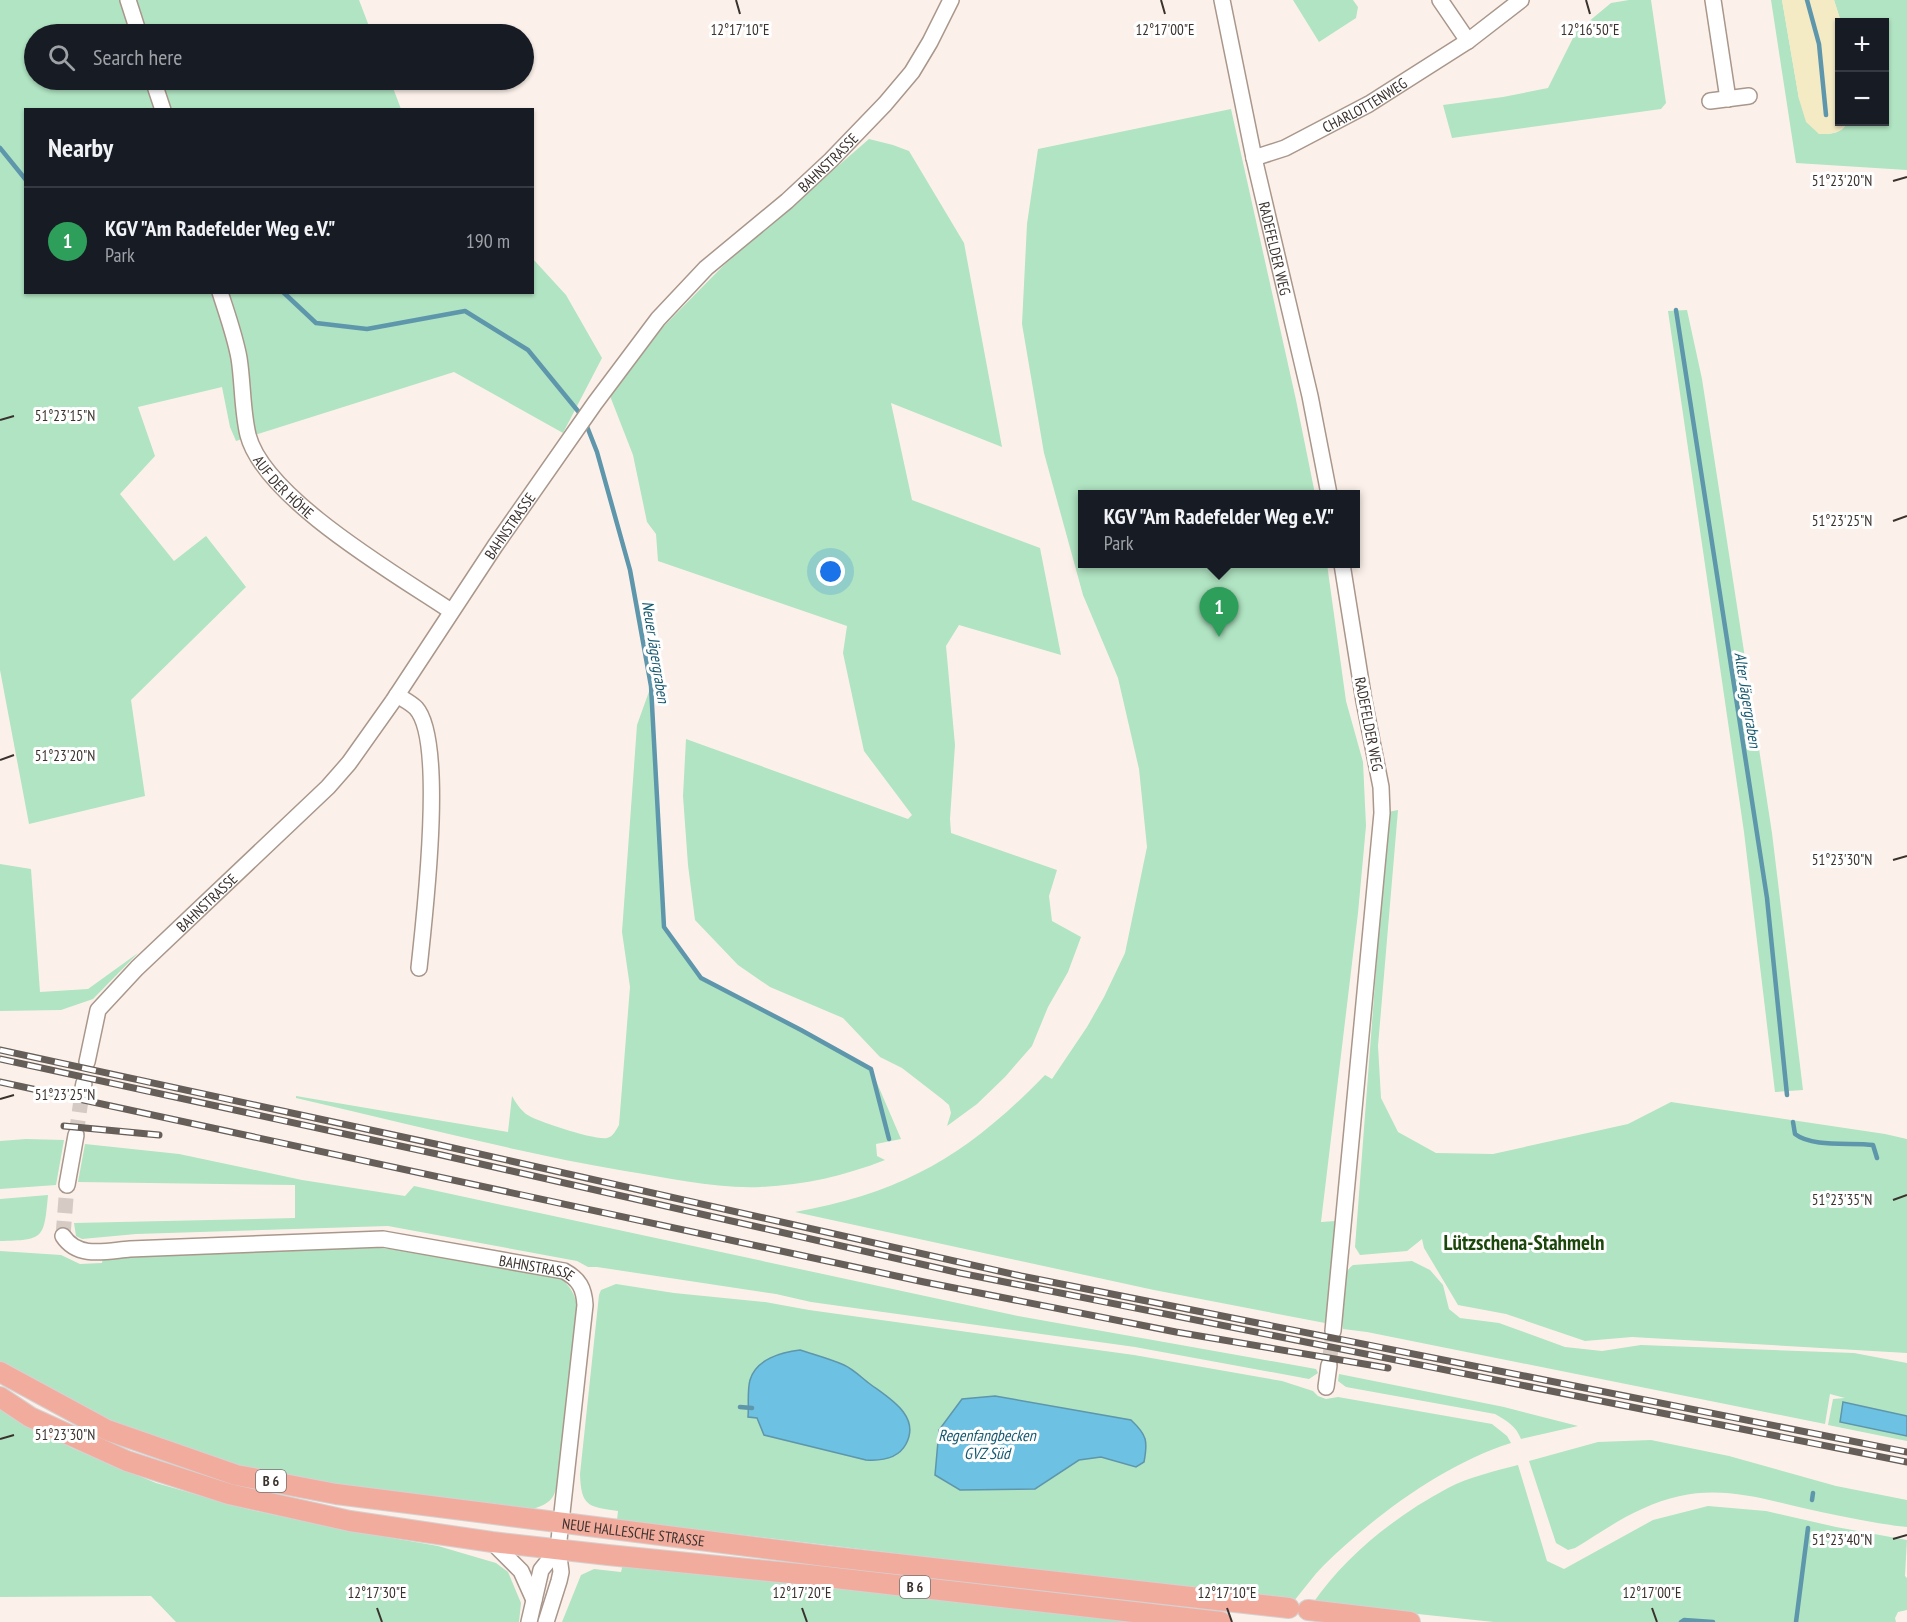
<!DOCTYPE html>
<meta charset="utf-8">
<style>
body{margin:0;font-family:"PT Sans Narrow",sans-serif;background:#242831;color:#f1f3f6}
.controls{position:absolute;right:18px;top:18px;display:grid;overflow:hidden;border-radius:0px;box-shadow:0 2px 4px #0004}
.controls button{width:54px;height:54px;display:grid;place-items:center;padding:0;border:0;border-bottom:2px solid #363941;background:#171b24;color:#f1f3f6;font:30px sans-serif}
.you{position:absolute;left:831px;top:572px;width:21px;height:21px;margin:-15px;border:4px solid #fff;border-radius:50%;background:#1a73e8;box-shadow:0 0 0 9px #1a73e833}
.badge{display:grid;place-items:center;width:39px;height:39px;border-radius:50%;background:#3a7f22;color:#fff;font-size:20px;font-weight:700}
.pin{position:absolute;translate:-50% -50px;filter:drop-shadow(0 2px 3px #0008)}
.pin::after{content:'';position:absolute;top:32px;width:21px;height:18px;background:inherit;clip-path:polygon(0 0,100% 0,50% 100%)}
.popup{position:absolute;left:1078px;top:490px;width:282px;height:78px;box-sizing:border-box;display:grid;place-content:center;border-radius:0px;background:#171b24;filter:drop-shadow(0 2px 4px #0005);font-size:20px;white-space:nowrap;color:#9ea1a6}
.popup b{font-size:22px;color:#f1f3f6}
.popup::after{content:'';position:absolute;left:50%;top:100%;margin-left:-12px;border:12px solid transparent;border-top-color:#171b24}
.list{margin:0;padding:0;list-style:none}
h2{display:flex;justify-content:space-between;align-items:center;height:78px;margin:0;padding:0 24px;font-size:26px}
h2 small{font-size:20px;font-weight:400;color:#9ea1a6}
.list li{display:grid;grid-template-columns:39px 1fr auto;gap:18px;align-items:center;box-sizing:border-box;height:108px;padding:0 24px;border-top:2px solid #363941}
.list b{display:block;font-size:22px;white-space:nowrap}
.list p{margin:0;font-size:20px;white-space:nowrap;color:#9ea1a6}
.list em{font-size:20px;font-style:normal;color:#9ea1a6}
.icon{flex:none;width:33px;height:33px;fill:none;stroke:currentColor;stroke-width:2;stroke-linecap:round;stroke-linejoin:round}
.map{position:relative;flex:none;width:1907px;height:1622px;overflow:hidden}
.search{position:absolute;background:#171b24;box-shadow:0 2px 4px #0004;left:24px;top:24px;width:510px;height:66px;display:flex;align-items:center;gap:15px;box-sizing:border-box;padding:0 21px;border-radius:33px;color:#9ea1a6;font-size:22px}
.panel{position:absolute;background:#171b24;box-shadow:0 2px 4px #0004;left:24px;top:108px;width:510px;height:186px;border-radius:0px}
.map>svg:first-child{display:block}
.green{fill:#b0e4c2}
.sand{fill:#f4eac4}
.water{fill:#6dc1e2;stroke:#5e96ac;stroke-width:1.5}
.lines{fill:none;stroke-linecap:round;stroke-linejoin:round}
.stream{stroke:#5e96ac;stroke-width:4.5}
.minor-tunnel{stroke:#d5cbc4;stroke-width:15;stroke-dasharray:15 8;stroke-linecap:butt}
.minor-casing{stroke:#a9978c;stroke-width:18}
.major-casing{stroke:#d4d2d1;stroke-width:22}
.minor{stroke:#fff;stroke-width:15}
.major{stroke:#f2ac9e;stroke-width:20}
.rail-casing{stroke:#665e59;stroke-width:7}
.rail{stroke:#fff;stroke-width:4.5;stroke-dasharray:14;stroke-linecap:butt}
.ticks{fill:none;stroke:#3a322e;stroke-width:2}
.labels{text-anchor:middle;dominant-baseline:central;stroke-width:6;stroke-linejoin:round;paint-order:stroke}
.shield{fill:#fff;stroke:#75706d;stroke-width:1.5}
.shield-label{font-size:14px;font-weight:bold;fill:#3a322e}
.street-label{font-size:15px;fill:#3a322e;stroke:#fff}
.water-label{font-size:16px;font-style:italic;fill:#165a71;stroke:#fff}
.district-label{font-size:21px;font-weight:bold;fill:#1b470b;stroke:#fff}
.ticks-label{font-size:15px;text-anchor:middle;fill:#3a322e;stroke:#fff;stroke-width:6;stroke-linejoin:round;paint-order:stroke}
</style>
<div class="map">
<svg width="1907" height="1622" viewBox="0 0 1907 1622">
<rect width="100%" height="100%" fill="#fcf1ea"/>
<path class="green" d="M 0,0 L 359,0 L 372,34 L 34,34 L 34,80 L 390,80 L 401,109 L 26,110 L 26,292 L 532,292 L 533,259 L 566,295 L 602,358 L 563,433 L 454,372 L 236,441 L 230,427 L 222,387 L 138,407 L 155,456 L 120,494 L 174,561 L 206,536 L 246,587 L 131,700 L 145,796 L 29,824 L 0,670 Z
M 1293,0 L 1353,0 L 1358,7 L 1356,18 L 1319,42 Z
M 1629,0 L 1651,0 L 1666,103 L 1661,109 L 1452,138 L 1443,105 L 1503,97 L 1548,88 L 1576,32 L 1611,3 Z
M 1771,0 L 1782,0 L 1799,99 L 1819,134 C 1832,134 1841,134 1848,122 L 1884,122 L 1884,22 L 1841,22 L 1834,0 L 1907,0 L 1907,170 L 1796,163 Z
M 1231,109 L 1296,400 L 1315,494 L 1082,494 L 1082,564 L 1327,564 L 1346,701 L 1363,762 L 1366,826 L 1358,913 L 1321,1222 L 1336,1221 C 1334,1239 1334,1313 1325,1323 L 1154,1290 L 795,1212 C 906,1192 968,1154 1045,1075 L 1052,1079 L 1087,1027 L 1104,997 L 1125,953 L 1147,847 L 1139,769 L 1118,678 L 1083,595 L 1044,453 L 1022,324 L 1027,224 L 1038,149 Z
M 869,139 L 893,145 L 909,151 L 964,243 L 1002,447 L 891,403 L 912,500 L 1040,548 L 1061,655 L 959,625 L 946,646 L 955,745 L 950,819 L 951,833 L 1057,870 L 1049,896 L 1052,921 L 1081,937 L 1068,972 L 1048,1007 L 1032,1046 L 1005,1077 L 977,1104 L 947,1126 L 951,1113 L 949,1105 L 942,1099 L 902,1068 L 880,1057 L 843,1018 L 770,987 L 738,965 L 695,920 L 688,865 L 683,796 L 686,739 L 908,819 L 912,815 L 864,751 L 843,653 L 847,626 L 658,561 L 656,534 L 647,522 L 633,455 L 610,396 L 663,327 L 724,265 Z
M 1687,310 L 1702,379 L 1772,833 L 1803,1090 L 1775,1092 L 1744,832 L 1668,311 Z
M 651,686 L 664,927 L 701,978 L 801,1030 L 871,1069 L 901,1139 L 876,1144 L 877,1156 L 885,1160 C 844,1176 804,1185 761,1187 C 716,1189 670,1178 625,1171 C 515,1152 405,1123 296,1098 L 296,1096 L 508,1132 L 512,1096 C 515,1102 521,1110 526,1114 C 535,1121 597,1141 607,1138 C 613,1137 616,1130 619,1125 L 630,987 L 622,932 L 637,725 Z
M 1398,810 L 1378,1046 L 1381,1098 L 1398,1132 L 1436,1153 L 1493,1154 L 1628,1124 L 1671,1102 L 1885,1134 L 1907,1139 L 1907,1353 L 1632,1337 L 1585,1341 L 1506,1314 L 1458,1305 L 1424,1248 L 1422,1239 L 1407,1251 L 1360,1255 L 1355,1247 L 1388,812 Z
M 0,864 L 31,869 L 40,992 L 88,989 L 138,953 L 93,999 L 61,1010 L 0,1011 Z
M 26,1139 L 64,1140 L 56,1185 L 0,1189 L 0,1141 Z
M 85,1144 L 179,1154 L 302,1180 L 405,1196 L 414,1186 L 1018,1316 L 1316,1369 L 1318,1373 L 1309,1379 L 1135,1347 L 811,1302 L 776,1294 L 597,1267 L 588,1267 L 577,1261 L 388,1226 L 136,1234 L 82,1239 L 76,1236 L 74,1223 L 295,1218 L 295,1185 L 78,1182 Z
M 48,1195 C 44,1239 44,1240 0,1241 L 0,1199 Z
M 379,1248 L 412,1251 L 559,1277 C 570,1286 575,1293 577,1307 L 560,1468 C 555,1492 558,1502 532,1509 L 376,1491 L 264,1475 L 135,1434 L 0,1364 L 0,1251 L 61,1255 L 80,1264 L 102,1263 L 103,1257 L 252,1250 Z
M 1412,1261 L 1430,1270 L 1443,1285 L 1449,1309 L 1460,1318 L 1499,1323 L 1565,1347 L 1602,1351 L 1641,1345 L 1854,1353 L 1907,1363 L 1907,1441 L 1828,1425 L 1833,1399 L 1845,1398 L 1830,1394 L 1825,1424 L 1367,1332 L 1343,1329 C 1341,1309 1335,1279 1353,1265 Z
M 616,1284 L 674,1293 L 765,1302 L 809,1310 L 1134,1355 L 1282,1381 L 1313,1391 L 1318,1396 L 1326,1399 L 1338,1397 L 1492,1424 L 1507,1436 L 1511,1443 C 1444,1464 1373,1517 1324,1565 C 1313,1576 1304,1589 1294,1601 L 617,1520 L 618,1511 C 588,1507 581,1506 580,1474 L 599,1295 L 601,1290 Z
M 1339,1374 L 1504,1407 L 1578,1426 L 1521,1439 C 1516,1426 1507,1421 1495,1414 L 1346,1387 L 1338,1381 Z
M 0,1409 L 72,1448 L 156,1483 L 247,1509 L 341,1529 L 438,1546 L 496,1563 L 508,1572 L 521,1603 L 519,1622 L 176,1622 L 151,1596 L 0,1597 Z
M 1651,1440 L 1729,1456 L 1836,1486 L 1907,1500 L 1907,1527 C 1878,1524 1850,1518 1821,1512 C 1755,1498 1709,1478 1642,1509 C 1619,1519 1597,1535 1575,1548 L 1568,1550 L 1556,1543 L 1529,1461 L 1598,1442 Z
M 1518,1465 L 1547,1561 L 1564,1569 L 1653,1520 L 1708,1506 L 1766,1511 L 1836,1527 L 1907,1540 L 1905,1576 L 1907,1578 L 1907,1610 L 1898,1612 L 1895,1618 L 1896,1622 L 1494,1622 L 1313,1603 C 1346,1555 1397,1515 1448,1488 C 1469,1477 1495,1471 1518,1465 Z
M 623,1564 L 1149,1622 L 562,1622 L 581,1575 L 594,1569 L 621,1572 Z"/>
<path class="sand" d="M 1782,0 L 1834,0 L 1841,22 L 1840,122 L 1848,122 C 1841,134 1832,134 1819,134 L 1806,122 L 1799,99 Z"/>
<path class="water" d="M 800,1350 C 815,1355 830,1359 844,1365 C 853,1369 862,1378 870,1384 C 889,1398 921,1416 906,1444 C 898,1459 881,1461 866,1460 L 764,1435 L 757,1418 L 748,1417 C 749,1405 747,1391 750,1380 C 756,1359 782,1352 800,1350 Z
M 995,1396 L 1131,1420 C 1147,1435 1148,1441 1144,1462 L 1136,1467 L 1101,1457 L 1079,1460 L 1035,1489 L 960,1490 L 935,1475 L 939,1430 L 962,1399 Z
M 1843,1402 L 1907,1416 L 1907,1436 L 1840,1422 Z"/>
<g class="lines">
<path class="stream" d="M 1807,0 L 1819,44 L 1826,115
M 0,148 L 26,180
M 283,292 L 316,323 L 367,329 L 465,311 L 528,350 L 582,416
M 1676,310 L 1767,898 L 1787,1095
M 586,424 L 597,452 L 630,570 L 651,686 L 664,927 L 701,978 L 801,1030 L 871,1069 L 889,1139
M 1793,1122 L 1795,1134 C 1813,1148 1851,1142 1873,1145 L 1877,1158
M 740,1407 L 752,1408
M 1812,1500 L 1813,1493
M 1681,1622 L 1684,1620 L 1713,1622
M 1796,1622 L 1808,1528"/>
<path class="minor-tunnel" d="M 76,1135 L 82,1093
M 63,1236 L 67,1185
M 1329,1365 L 1333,1331"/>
<g class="minor-casing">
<g id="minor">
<path d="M 128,0 L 139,34"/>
<path id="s1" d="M 1222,0 L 1254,158 L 1310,396 L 1329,494"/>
<path d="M 1440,0 L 1468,41"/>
<path d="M 1713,0 L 1728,99"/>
<path d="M 153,80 L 163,110"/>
<path d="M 1710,101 L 1749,96"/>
<path id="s2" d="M 1254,158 L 1285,148 L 1369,104 L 1468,41 L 1521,0"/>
<path id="s3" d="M 220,292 C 227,314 235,336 239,358 C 243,383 242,410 248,435 C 264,498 397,575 451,611"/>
<path d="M 397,695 C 403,699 411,703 416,708 C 446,741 424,920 419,968"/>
<path id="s4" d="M 87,1062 L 98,1010 L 137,968 L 328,787 L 349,763 L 393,701 L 495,546 L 595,403 L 658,319 L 706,268 L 787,201 L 831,160 L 885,104 L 912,72 L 930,42 L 951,0"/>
<path d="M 82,1093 L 84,1083"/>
<path d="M 67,1185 L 76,1135"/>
<path id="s5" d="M 63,1236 C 78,1259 106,1251 130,1249 L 383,1239 L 564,1271 C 579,1279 584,1288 585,1305 L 558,1549 L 561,1572 L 559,1581 L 546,1622"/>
<path d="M 1333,1331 L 1382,813 L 1381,787 L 1364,701 L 1342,564"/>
<path d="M 1326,1387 L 1329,1365"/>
<path d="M 492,1542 L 521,1571 L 534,1600"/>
<path d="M 529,1622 L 541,1570 L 558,1549"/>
</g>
</g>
<g class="major-casing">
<g id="major">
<path id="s6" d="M 0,1372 L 107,1430 L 236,1475 L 336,1494 L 825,1556 L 1289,1608"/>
<path d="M 0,1397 L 30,1417 L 127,1461 L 229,1494 L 350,1521 L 492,1542 L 608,1555 L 809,1575 L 1221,1622"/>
<path d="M 1308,1610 L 1410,1622"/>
</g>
</g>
<use href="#minor" class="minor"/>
<use href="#major" class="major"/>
<g class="rail-casing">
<path id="rail" d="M 0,1050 L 440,1145 L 1021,1276 L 1907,1452
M 0,1059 L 437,1154 L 960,1273 L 1907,1462
M 0,1082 L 924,1282 L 1176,1332 L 1388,1368
M 64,1126 L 159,1135"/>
</g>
<use href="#rail" class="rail"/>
</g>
<path class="ticks" d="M 736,0 L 740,14M 1161,0 L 1165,14M 1586,0 L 1590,14M 1893,181 L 1907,177M 0,420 L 14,416M 1893,521 L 1907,516M 0,760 L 14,755M 1893,860 L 1907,856M 0,1099 L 14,1095M 1893,1200 L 1907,1195M 0,1439 L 14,1435M 1893,1539 L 1907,1535M 377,1608 L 382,1622M 802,1608 L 807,1622M 1227,1608 L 1232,1622M 1652,1608 L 1657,1622"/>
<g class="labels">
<g class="shield">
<rect x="256" y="1470" width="30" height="22" rx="4.5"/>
<rect x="900" y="1576" width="30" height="22" rx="4.5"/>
</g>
<g class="shield-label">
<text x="271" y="1481">B 6</text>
<text x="915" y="1587">B 6</text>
</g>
<g class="street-label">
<text stroke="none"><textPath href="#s2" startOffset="123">CHARLOTTENWEG</textPath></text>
<text stroke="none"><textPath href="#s4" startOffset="1178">BAHNSTRASSE</textPath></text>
<text stroke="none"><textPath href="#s1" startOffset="254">RADEFELDER WEG</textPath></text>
<text stroke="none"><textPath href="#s3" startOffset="210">AUF DER HÖHE</textPath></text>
<text stroke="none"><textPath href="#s4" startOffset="692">BAHNSTRASSE</textPath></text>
<text transform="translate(1369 724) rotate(79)">RADEFELDER WEG</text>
<text stroke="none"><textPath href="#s4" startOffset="206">BAHNSTRASSE</textPath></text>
<text stroke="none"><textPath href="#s5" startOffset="482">BAHNSTRASSE</textPath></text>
<text stroke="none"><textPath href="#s6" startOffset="660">NEUE HALLESCHE STRASSE</textPath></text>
</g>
<g class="water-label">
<text transform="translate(656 652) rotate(81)">Neuer Jägergraben</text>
<text transform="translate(1748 700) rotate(81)">Alter Jägergraben</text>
<text x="987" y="1435">Regenfangbecken<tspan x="987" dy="18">GVZ Süd</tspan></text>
</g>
<g class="district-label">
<text x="1524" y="1242">Lützschena-Stahmeln</text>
</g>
</g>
<g class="ticks-label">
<text x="740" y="35">12°17'10"E</text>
<text x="1165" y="35">12°17'00"E</text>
<text x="1590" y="35">12°16'50"E</text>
<text x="1842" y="186">51°23'20"N</text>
<text x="65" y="421">51°23'15"N</text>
<text x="1842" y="526">51°23'25"N</text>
<text x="65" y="761">51°23'20"N</text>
<text x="1842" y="865">51°23'30"N</text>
<text x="65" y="1100">51°23'25"N</text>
<text x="1842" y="1205">51°23'35"N</text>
<text x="65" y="1440">51°23'30"N</text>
<text x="1842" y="1545">51°23'40"N</text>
<text x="377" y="1598">12°17'30"E</text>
<text x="802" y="1598">12°17'20"E</text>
<text x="1227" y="1598">12°17'10"E</text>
<text x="1652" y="1598">12°17'00"E</text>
</g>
</svg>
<div class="controls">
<button>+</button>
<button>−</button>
</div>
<div class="you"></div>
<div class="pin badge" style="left:1219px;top:637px;background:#2e9e5b">1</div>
<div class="popup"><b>KGV &quot;Am Radefelder Weg e.V.&quot;</b>Park</div>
<div class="search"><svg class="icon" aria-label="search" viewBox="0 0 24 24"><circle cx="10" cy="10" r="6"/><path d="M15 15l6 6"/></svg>Search here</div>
<section class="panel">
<h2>Nearby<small></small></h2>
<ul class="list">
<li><span class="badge" style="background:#2e9e5b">1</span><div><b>KGV &quot;Am Radefelder Weg e.V.&quot;</b><p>Park</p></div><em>190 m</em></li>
</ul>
</section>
</div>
